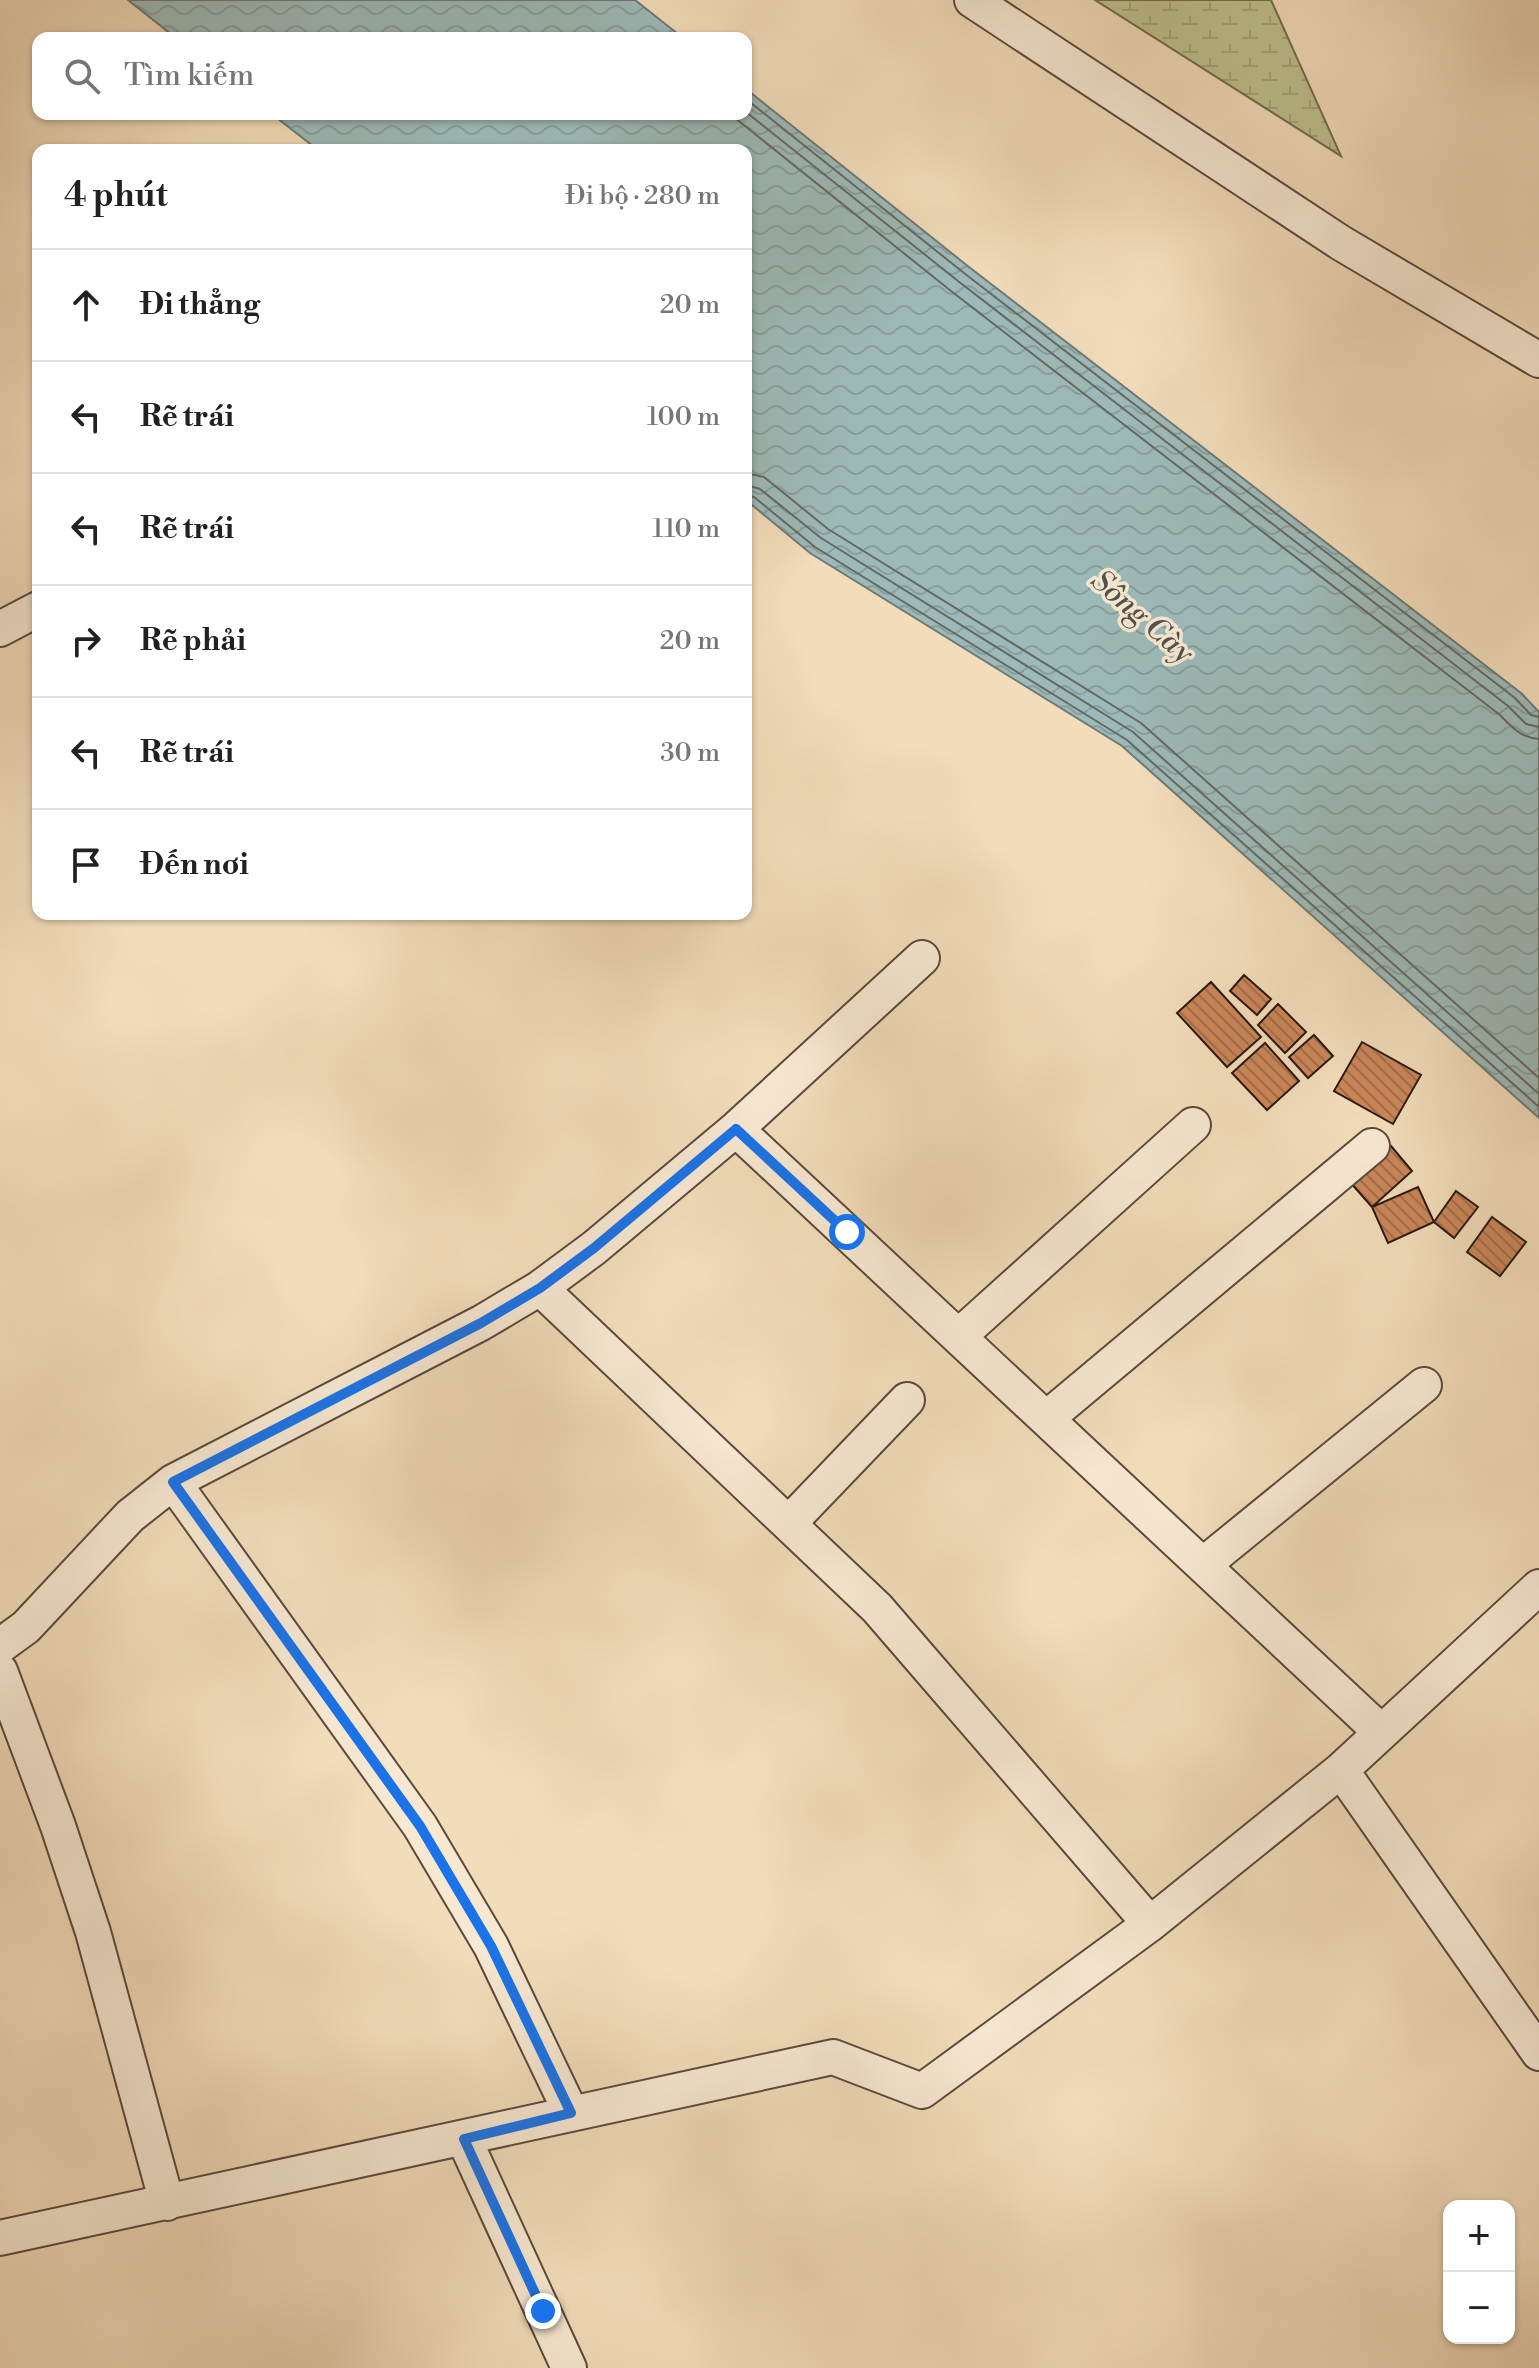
<!DOCTYPE html>
<html lang="vi">
<meta charset="utf-8">
<style>
body{margin:0;font-family:"Libre Bodoni",serif;background:#f2f2f2;color:#202124}
.controls{position:absolute;right:24px;bottom:24px;display:grid;overflow:hidden;border-radius:16px;box-shadow:0 2px 6px #0004}
.controls button{width:72px;height:72px;display:grid;place-items:center;padding:0;border:0;border-bottom:2px solid #e0e0e0;background:#fff;color:#202124;font:40px sans-serif}
.stop{position:absolute;width:24px;height:24px;margin:-18px;border:6px solid #1a73e8;border-radius:50%;background:#fff}
.stop.end{background:#1a73e8;border-color:#fff;box-shadow:0 2px 8px #0008}
.list{margin:0;padding:0;list-style:none}
h2{display:flex;justify-content:space-between;align-items:center;height:104px;margin:0;padding:0 32px;font-size:34px}
h2 small{font-size:26px;font-weight:400;color:#757577}
.list li{display:grid;grid-template-columns:52px 1fr auto;gap:24px;align-items:center;box-sizing:border-box;height:112px;padding:0 32px;border-top:2px solid #e0e0e0}
.list b{display:block;font-size:30px;white-space:nowrap}
.list em{font-size:26px;font-style:normal;color:#757577}
.icon{flex:none;width:44px;height:44px;fill:none;stroke:currentColor;stroke-width:2;stroke-linecap:round;stroke-linejoin:round}
.map{position:relative;flex:none;width:1539px;height:2368px;overflow:hidden}
.search{position:absolute;background:#fff;box-shadow:0 2px 6px #0004;left:32px;top:32px;width:720px;height:88px;display:flex;align-items:center;gap:20px;box-sizing:border-box;padding:0 28px;border-radius:16px;color:#757577;font-size:30px}
.panel{position:absolute;background:#fff;box-shadow:0 2px 6px #0004;left:32px;top:144px;width:720px;height:776px;border-radius:16px}
.map>svg:first-child{display:block}
.wetland{fill:url(#wetland-marsh);stroke:#746c50;stroke-width:2}
.water{fill:url(#water-waves);stroke:#6f7976;stroke-width:2}
.lines{fill:none;stroke-linecap:round;stroke-linejoin:round}
.shore{stroke:#646965;stroke-width:2}
.building{fill:url(#building-back-hatch);stroke:#2a1812;stroke-width:2}
.street-casing{stroke:#5c493c;stroke-width:38}
.street{stroke:#f7e8d2;stroke-width:34}
.route{stroke:#1a73e8;stroke-width:10}
.labels{text-anchor:middle;dominant-baseline:central;stroke-width:7;stroke-linejoin:round;paint-order:stroke}
.water-label{font-size:30px;font-style:italic;fill:#52514c;stroke:#f7e8d2}
</style>
<div class="map">
<svg width="1539" height="2368" viewBox="0 0 1539 2368">
<defs>
<pattern id="wetland-marsh" width="20" height="14" patternUnits="userSpaceOnUse" patternTransform="scale(2)"><rect width="20" height="14" fill="#bdbf8d"/><path d="M1 5h8M5 5V1M11 12h8M15 12V8" fill="none" stroke="#a3a379"/></pattern>
<pattern id="water-waves" width="16" height="10" patternUnits="userSpaceOnUse" patternTransform="scale(2)"><rect width="16" height="10" fill="#9dbab8"/><path d="M0 5q4-4 8 0t8 0" fill="none" stroke="#879f9d"/></pattern>
<pattern id="building-back-hatch" width="6" height="6" patternUnits="userSpaceOnUse" patternTransform="scale(2)"><rect width="6" height="6" fill="#ca8659"/><path d="M-1 5l2 2M0 0l6 6M5-1l2 2" fill="none" stroke="#a46d48"/></pattern>
</defs>
<rect width="100%" height="100%" fill="#f2dcba"/>
<filter id="stains"><feTurbulence type="fractalNoise" baseFrequency=".0025" numOctaves="4"/><feColorMatrix values="0 0 0 0 .2 0 0 0 0 .09 0 0 0 0 .02 0 0 0 .5 -.17"/></filter>
<radialGradient id="worn" r=".72"><stop offset=".6" stop-color="#630" stop-opacity="0"/><stop offset="1" stop-color="#630" stop-opacity=".3"/></radialGradient>
<path class="wetland" d="M 1095,0 L 1271,0 L 1341,156 Z"/>
<path class="water" d="M 128,0 L 635,0 L 683,38 L 176,38 Z
M 746,89 L 969,267 L 1521,693 L 1539,712 L 1539,1118 L 1122,746 L 810,553 L 746,500 L 746,150 L 318,150 L 272,114 L 746,114 Z"/>
<g class="lines">
<path class="shore" d="M 746,99 L 964,273 L 1515,698 L 1531,715 L 1539,717
M 746,112 L 958,281 L 1508,706 L 1526,724 L 1539,727
M 730,114 L 951,291 L 1500,715 C 1512,727 1521,738 1539,739
M 746,473 L 764,477 L 828,529 L 1141,723 L 1539,1078
M 746,485 L 760,489 L 821,538 L 1133,732 L 1539,1094
M 746,495 L 754,497 L 815,547 L 1127,740 L 1539,1107"/>
</g>
<path class="building" d="M 1244,975 L 1271,999 L 1257,1015 L 1230,991 Z
M 1211,982 L 1261,1037 L 1227,1067 L 1177,1013 Z
M 1278,1004 L 1306,1032 L 1285,1053 L 1258,1025 Z
M 1314,1035 L 1333,1056 L 1308,1078 L 1289,1057 Z
M 1362,1042 L 1421,1075 L 1393,1124 L 1334,1091 Z
M 1265,1043 L 1299,1081 L 1267,1110 L 1232,1073 Z
M 1391,1146 L 1412,1171 L 1372,1207 L 1350,1182 Z
M 1418,1187 L 1434,1222 L 1388,1243 L 1372,1207 Z
M 1456,1191 L 1478,1207 L 1454,1238 L 1434,1222 Z
M 1492,1217 L 1526,1242 L 1500,1276 L 1467,1252 Z"/>
<g class="lines">
<g class="street-casing">
<path id="street" d="M 972,0 L 1341,243 L 1539,360
M 0,629 L 38,609
M 736,1129 L 1381,1732
M 540,1288 L 877,1608 L 1150,1924
M 959,1336 L 1193,1125
M 1047,1418 L 1372,1146
M 173,1482 L 420,1826 L 491,1946 L 571,2113
M 789,1523 L 907,1400
M 1203,1565 L 1424,1385
M 0,1646 L 26,1627 L 130,1516 L 173,1482 L 481,1323 L 540,1288 L 594,1248 L 736,1129 L 922,958
M 0,1671 L 58,1826 L 93,1932 L 167,2203
M 1341,1770 L 1539,2053
M 464,2139 L 569,2368
M 0,2238 L 833,2057 L 922,2091 L 1150,1924 L 1341,1770 L 1539,1587"/>
</g>
<use href="#street" class="street"/>
</g>
<g class="lines">
<path class="route" d="M 543,2311 L 464,2139 L 571,2113 L 491,1946 L 420,1826 L 173,1482 L 481,1323 L 540,1288 L 594,1248 L 736,1129 L 847,1232"/>
</g>
<g class="labels">
<g class="water-label">
<text transform="translate(1142 617) rotate(41)">Sông Cày</text>
</g>
</g>
<rect width="100%" height="100%" filter="url(#stains)"/>
<rect width="100%" height="100%" fill="url(#worn)"/>
</svg>
<div class="controls">
<button>+</button>
<button>−</button>
</div>
<div class="stop" style="left:847px;top:1232px"></div>
<div class="stop end" style="left:543px;top:2311px"></div>
<div class="search"><svg class="icon" aria-label="search" viewBox="0 0 24 24"><circle cx="10" cy="10" r="6"/><path d="M15 15l6 6"/></svg>Tìm kiếm</div>
<section class="panel">
<h2>4 phút<small>Đi bộ · 280 m</small></h2>
<ul class="list">
<li><svg class="icon" aria-label="ahead" viewBox="0 0 24 24"><path d="M12 20V5M6 11l6-6 6 6"/></svg><div><b>Đi thẳng</b></div><em>20 m</em></li>
<li><svg class="icon" aria-label="left" viewBox="0 0 24 24"><path d="M17 20v-9H6M10 6l-5 5 5 5"/></svg><div><b>Rẽ trái</b></div><em>100 m</em></li>
<li><svg class="icon" aria-label="left" viewBox="0 0 24 24"><path d="M17 20v-9H6M10 6l-5 5 5 5"/></svg><div><b>Rẽ trái</b></div><em>110 m</em></li>
<li><svg class="icon" aria-label="right" viewBox="0 0 24 24"><path d="M7 20v-9h11M14 6l5 5-5 5"/></svg><div><b>Rẽ phải</b></div><em>20 m</em></li>
<li><svg class="icon" aria-label="left" viewBox="0 0 24 24"><path d="M17 20v-9H6M10 6l-5 5 5 5"/></svg><div><b>Rẽ trái</b></div><em>30 m</em></li>
<li><svg class="icon" aria-label="arrive" viewBox="0 0 24 24"><path d="M6 21V4h12l-3 4 3 4H6"/></svg><div><b>Đến nơi</b></div></li>
</ul>
</section>
</div>
